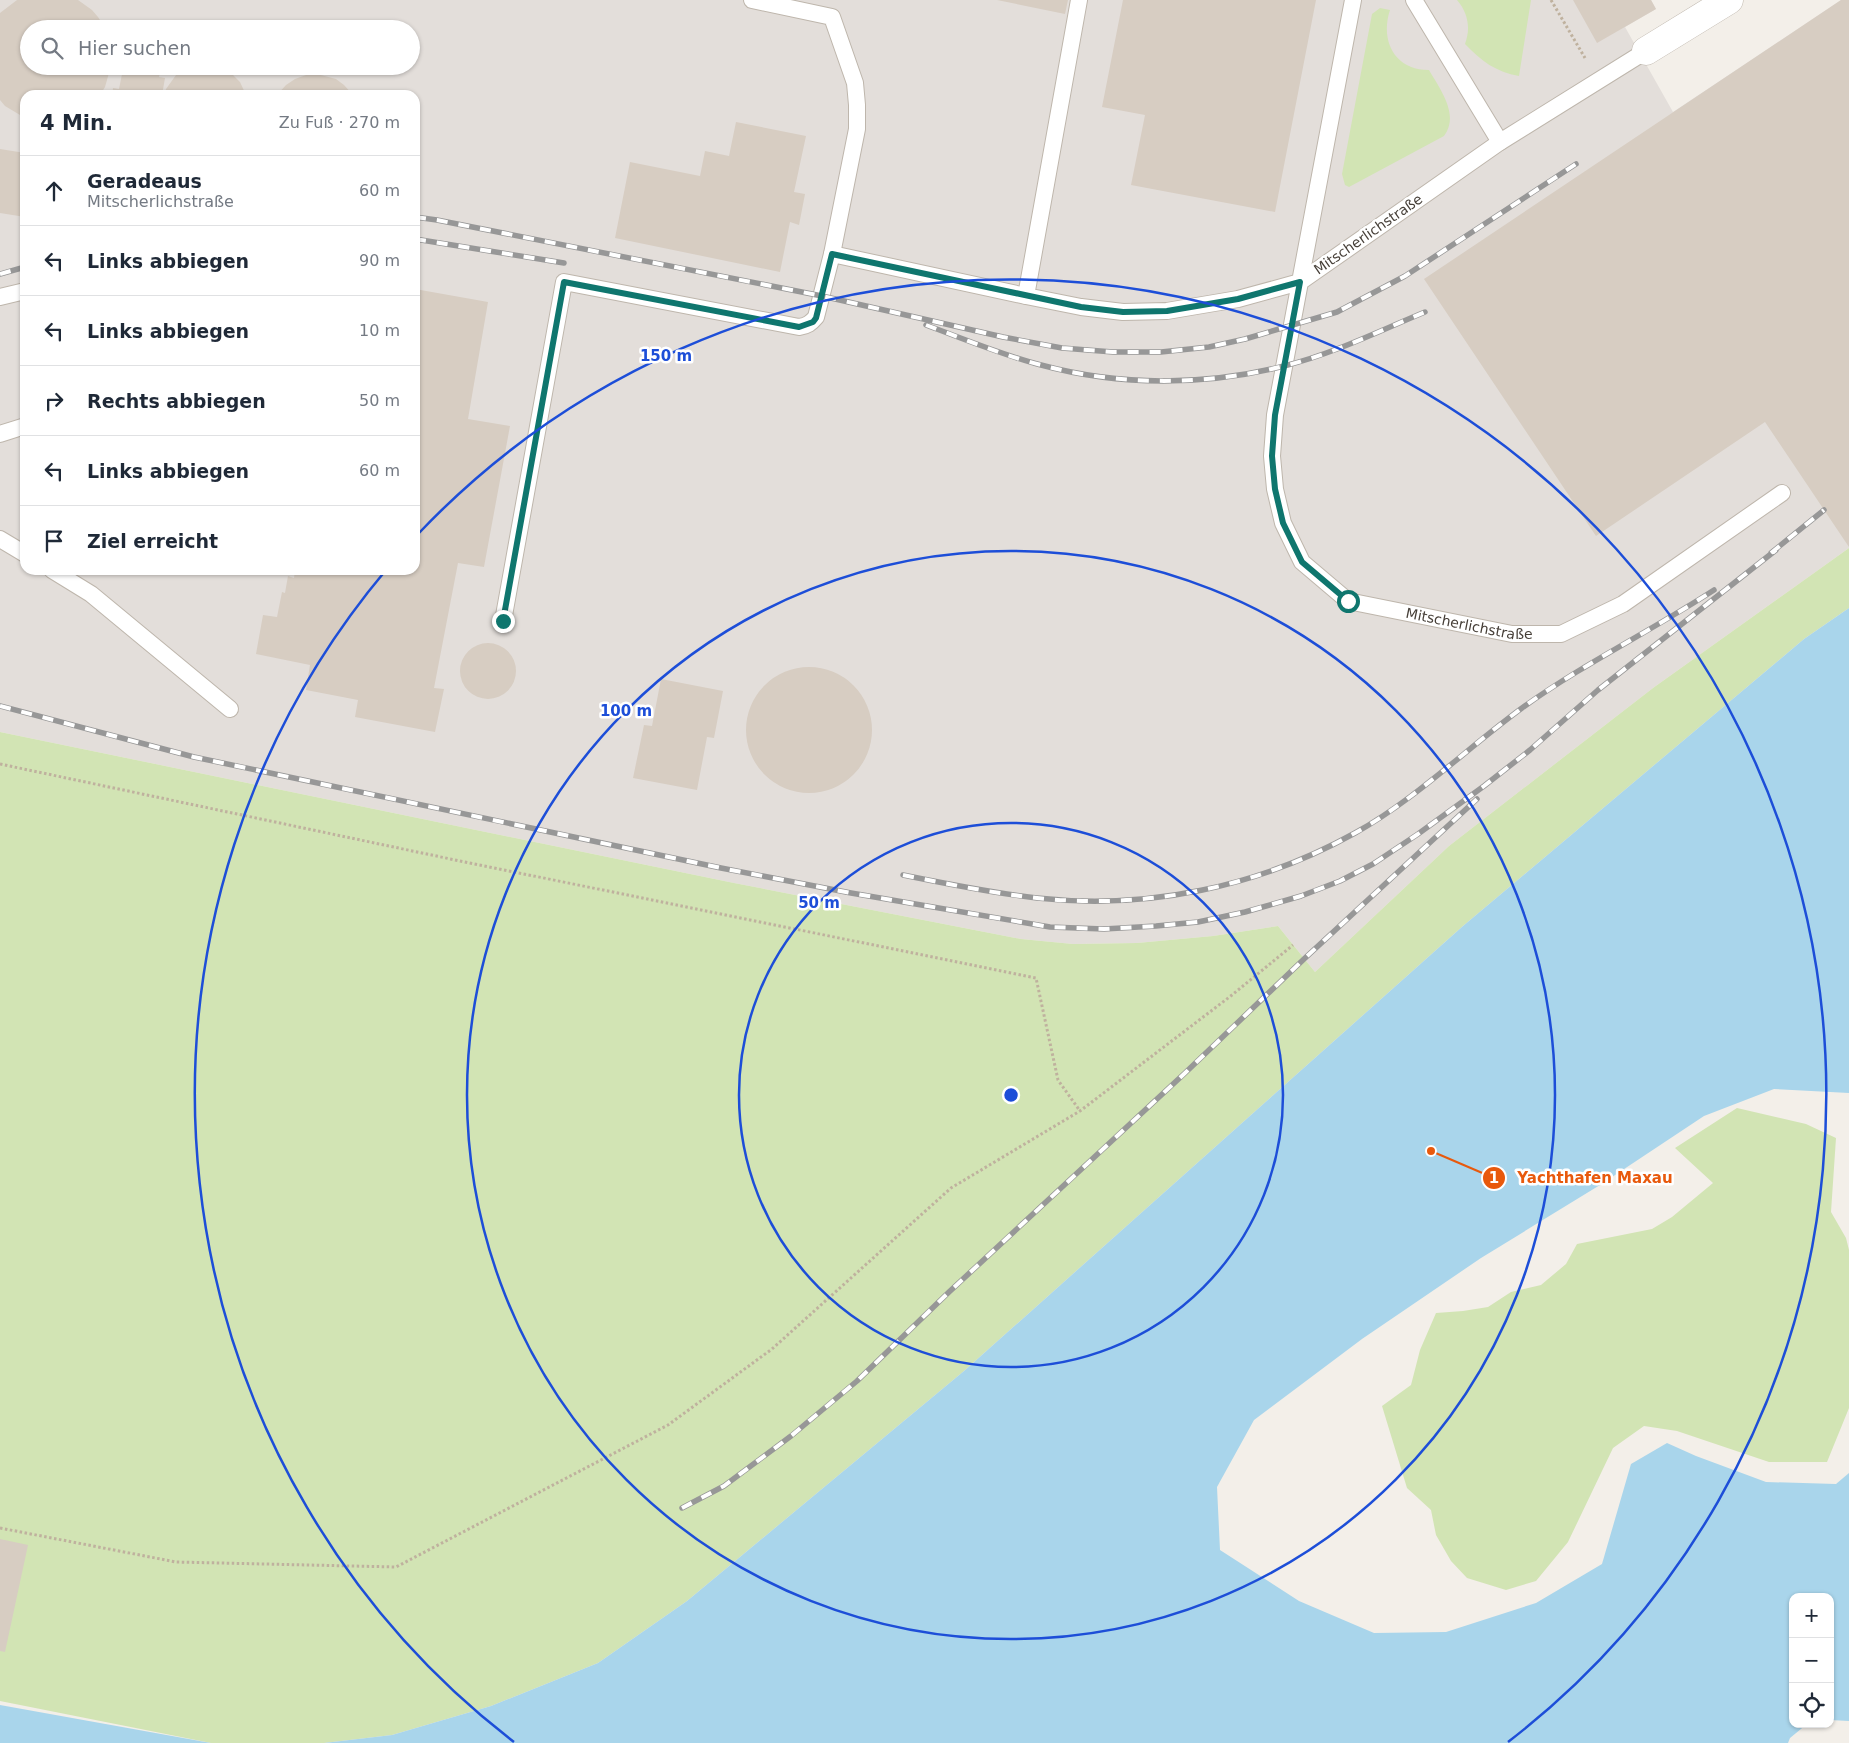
<!DOCTYPE html>
<html lang="de">
<meta charset="utf-8">
<style>
body{margin:0;font-family:"DejaVu Sans",sans-serif;background:#f6f6f7;color:#1f2937}
.controls{position:absolute;right:15px;bottom:15px;display:grid;overflow:hidden;border-radius:10px;box-shadow:0 1px 4px #0004}
.controls button{width:45px;height:45px;display:grid;place-items:center;padding:0;border:0;border-bottom:1px solid #e0e1e3;background:#fff;color:#1f2937;font:25px sans-serif}
.stop{position:absolute;width:15px;height:15px;margin:-11px;border:4px solid #0f766e;border-radius:50%;background:#fff}
.stop.end{background:#0f766e;border-color:#fff;box-shadow:0 1px 5px #0008}
.list{margin:0;padding:0;list-style:none}
h2{display:flex;justify-content:space-between;align-items:center;height:65px;margin:0;padding:0 20px;font-size:21px}
h2 small{font-size:16px;font-weight:400;color:#747a83}
.list li{display:grid;grid-template-columns:32px 1fr auto;gap:15px;align-items:center;box-sizing:border-box;height:70px;padding:0 20px;border-top:1px solid #e0e1e3}
.list b{display:block;font-size:19px;white-space:nowrap}
.list p{margin:0;font-size:16px;white-space:nowrap;color:#747a83}
.list em{font-size:16px;font-style:normal;color:#747a83}
.icon{flex:none;width:28px;height:28px;fill:none;stroke:currentColor;stroke-width:2;stroke-linecap:round;stroke-linejoin:round}
.map{position:relative;flex:none;width:1849px;height:1743px;overflow:hidden}
.search{position:absolute;background:#fff;box-shadow:0 1px 4px #0004;left:20px;top:20px;width:400px;height:55px;display:flex;align-items:center;gap:12px;box-sizing:border-box;padding:0 18px;border-radius:28px;color:#747a83;font-size:19px}
.panel{position:absolute;background:#fff;box-shadow:0 1px 4px #0004;left:20px;top:90px;width:400px;height:485px;border-radius:15px}
.map>svg:first-child{display:block}
.industrial{fill:#e3deda;fill-rule:evenodd}
.green{fill:#d2e4b4}
.water{fill:#a9d5eb}
.building{fill:#d7cdc2}
.lines{fill:none;stroke-linecap:round;stroke-linejoin:round}
.lane-casing{stroke:#beb6ac;stroke-width:18}
.street-casing{stroke:#beb6ac;stroke-width:29}
.path{stroke:#bfb19e;stroke-width:3;stroke-dasharray:2.5 2.5;stroke-linecap:butt}
.lane{stroke:#fff;stroke-width:16}
.street{stroke:#fff;stroke-width:28}
.rail-casing{stroke:#979797;stroke-width:5.5}
.rail{stroke:#fff;stroke-width:4;stroke-dasharray:11;stroke-linecap:butt}
.route{stroke:#0f766e;stroke-width:6}
.ring{fill:none;stroke:#1d4ed8;stroke-width:2.5}
.labels{text-anchor:middle;dominant-baseline:central;stroke-width:5;stroke-linejoin:round;paint-order:stroke}
.street-label{font-size:14px;fill:#463f38;stroke:#fff}
.centre{fill:#1d4ed8;stroke:#fff;stroke-width:2.5}
.ring-label{font-size:15px;text-anchor:middle;font-weight:bold;fill:#1d4ed8;stroke:#fff;stroke-width:5;stroke-linejoin:round;paint-order:stroke}
.leader{fill:none;stroke:#e8590c;stroke-width:2}
.callout-dot{fill:#e8590c;stroke:#fff;stroke-width:2}
.mark-label{font-size:15px;text-anchor:middle;font-weight:bold;fill:#fff}
.callout-label{font-size:15px;text-anchor:middle;font-weight:bold;fill:#e8590c;stroke:#fff;stroke-width:5;stroke-linejoin:round;paint-order:stroke}
</style>
<div class="map">
<svg width="1849" height="1743" viewBox="0 0 1849 1743">
<rect width="100%" height="100%" fill="#f3efe9"/>
<path class="industrial" d="M 0,0 L 1651,0 L 1656,9 L 1625,27 L 1673,112 L 1841,0 L 1849,0 L 1849,548 L 1653,688 L 1449,846 L 1315,972 L 1278,926 L 1213,936 L 1137,943 L 1073,944 L 1021,939 L 734,883 L 0,732 ZM 29,29 L 411,29 L 411,66 L 29,66 ZM 25,95 L 415,95 L 415,570 L 25,570 Z"/>
<path class="green" d="M 1457,0 L 1531,0 L 1519,76 C 1496,72 1481,61 1465,44 C 1471,28 1468,13 1457,0 Z
M 1380,8 L 1390,10 C 1380,40 1394,70 1429,70 C 1440,89 1460,115 1444,136 L 1349,187 L 1345,185 L 1342,174 L 1372,14 Z
M 1849,548 L 1849,608 L 1804,639 L 1463,926 L 964,1371 L 687,1601 L 598,1663 L 491,1706 L 392,1735 L 324,1743 L 211,1743 L 0,1701 L 0,732 L 734,883 L 1021,939 L 1073,944 L 1137,943 L 1213,936 L 1278,926 L 1315,972 L 1449,846 L 1653,688 Z
M 1737,1108 L 1806,1124 L 1836,1138 L 1831,1212 L 1846,1238 L 1849,1250 L 1849,1408 L 1827,1462 L 1769,1462 L 1677,1431 L 1644,1426 L 1613,1448 L 1568,1542 L 1536,1581 L 1506,1590 L 1467,1578 L 1451,1561 L 1436,1535 L 1431,1510 L 1407,1488 L 1382,1406 L 1411,1385 L 1420,1350 L 1436,1313 L 1463,1311 L 1488,1307 L 1511,1292 L 1541,1285 L 1566,1264 L 1577,1244 L 1652,1229 L 1672,1217 L 1713,1183 L 1675,1148 Z"/>
<path class="water" d="M 1849,608 L 1849,1093 L 1774,1089 L 1704,1116 L 1600,1185 L 1481,1258 L 1362,1339 L 1254,1420 L 1217,1487 L 1220,1550 L 1299,1601 L 1374,1633 L 1446,1632 L 1536,1603 L 1602,1564 L 1631,1464 L 1667,1443 L 1696,1456 L 1766,1482 L 1836,1484 L 1849,1473 L 1849,1721 L 1830,1720 L 1830,1597 L 1793,1597 L 1793,1724 L 1807,1724 L 1790,1738 L 1788,1743 L 324,1743 L 392,1735 L 491,1706 L 598,1663 L 687,1601 L 964,1371 L 1463,926 L 1804,639 Z
M 0,1705 L 211,1743 L 0,1743 Z"/>
<path class="building" d="M 17,0 L 78,0 L 92,10 L 98,17 L 106,29 L 29,29 L 29,66 L 111,66 L 105,87 L 100,95 L 25,95 L 25,118 L 5,106 L 0,100 L 0,13 Z
M 997,0 L 1068,0 L 1065,14 Z
M 1123,0 L 1316,0 L 1275,212 L 1131,185 L 1145,115 L 1102,107 Z
M 1573,0 L 1651,0 L 1656,9 L 1597,43 Z
M 1841,0 L 1849,0 L 1849,547 L 1765,422 L 1596,536 L 1424,279 Z
M 139,66 L 144,66 L 160,73 L 159,77 L 165,78 L 162,95 L 112,95 L 113,88 L 119,89 L 123,69 L 138,72 Z
M 194,66 L 215,66 L 223,68 L 233,75 L 240,82 L 246,95 L 164,95 L 166,89 L 176,75 L 185,70 Z
M 317,74 L 336,79 L 344,85 L 353,95 L 277,95 L 286,85 L 295,79 L 306,75 Z
M 736,122 L 806,136 L 794,192 L 805,194 L 799,225 L 790,222 L 780,272 L 615,238 L 630,162 L 700,176 L 705,151 L 729,156 Z
M 0,149 L 25,153 L 25,217 L 0,213 Z
M 415,289 L 488,302 L 468,419 L 510,426 L 484,567 L 458,563 L 434,688 L 444,689 L 435,732 L 355,717 L 358,700 L 306,690 L 310,665 L 256,654 L 263,615 L 277,617 L 282,592 L 285,593 L 288,576 L 294,578 L 295,570 L 415,570 Z
M460 671a28 28 0 1 1 56 0a28 28 0 1 1-56 0Z
M746 730a63 63 0 1 1 126 0a63 63 0 1 1-126 0Z
M 661,679 L 723,691 L 714,738 L 707,737 L 697,790 L 633,778 L 644,725 L 652,726 Z
M 0,1539 L 28,1545 L 5,1652 L 0,1651 Z"/>
<g class="lines">
<g class="lane-casing">
<g id="lane">
<path d="M 752,0 L 832,17 L 855,83 L 857,105 L 857,129 L 832,254"/>
<path d="M 1079,0 L 1026,296 L 1081,307 L 1123,312 L 1167,311 L 1238,299 L 1300,282 L 1353,0"/>
<path d="M 1414,0 L 1500,142"/>
<path id="s1" d="M 1646,51 L 1500,142 L 1300,282 L 1275,415 L 1272,456 L 1275,489 L 1283,523 L 1302,562 L 1348,601 L 1512,634 L 1561,634 L 1623,604 L 1782,493"/>
<path d="M 0,297 L 25,291"/>
<path d="M 0,434 L 25,426"/>
<path d="M 0,539 L 25,554"/>
<path d="M 52,570 L 91,594 L 230,709"/>
<path d="M 503,621 L 564,282 L 799,327 C 807,326 811,323 816,317 L 832,254 L 1026,296"/>
</g>
</g>
<g class="street-casing">
<path id="street" d="M 1646,51 L 1729,0"/>
</g>
<path class="path" d="M 1551,0 L 1585,58
M 0,764 L 460,861 L 1036,978 L 1058,1080 L 1080,1111
M 0,1528 L 176,1562 L 396,1567 L 668,1425 L 772,1349 L 951,1188 L 1080,1111 L 1232,995 L 1293,945"/>
<use href="#lane" class="lane"/>
<use href="#street" class="street"/>
<g class="rail-casing">
<path id="rail" d="M 415,217 L 437,220 L 822,296 L 1003,337 L 1062,348 L 1113,352 L 1161,352 L 1209,347 L 1245,339 L 1337,312 L 1405,276 L 1576,164
M 415,239 L 564,263
M 0,274 L 25,267
M 926,325 C 964,339 1002,355 1041,365 C 1119,386 1206,386 1284,366 C 1333,354 1379,331 1425,312
M 1771,553 L 1824,510
M 0,706 L 194,757 L 721,868 L 851,893 L 1050,927 L 1104,929 L 1156,926 L 1198,922 L 1245,912 L 1301,896 L 1340,881 L 1373,864 L 1418,834 L 1484,786 L 1530,750 L 1598,690 L 1776,550
M 903,875 C 948,884 992,893 1037,898 C 1148,910 1258,887 1355,833 C 1416,799 1466,749 1522,708 C 1583,664 1651,631 1714,590
M 682,1508 L 724,1486 L 791,1436 L 857,1381 L 949,1292 L 1185,1073 L 1304,959 L 1477,799"/>
</g>
<use href="#rail" class="rail"/>
</g>
<g class="lines">
<path class="route" d="M 503,621 L 564,282 L 799,327 L 813,322 L 816,318 L 832,254 L 1081,307 L 1123,312 L 1167,311 L 1238,299 L 1300,282 L 1275,415 L 1272,456 L 1275,489 L 1283,523 L 1302,562 L 1348,601"/>
</g>
<g class="ring">
<circle cx="1011" cy="1095" r="272"/>
<circle cx="1011" cy="1095" r="544"/>
<path d="M514 1742A816 816 0 0 1 386 570M419 533A816 816 0 1 1 1508 1742"/>
</g>
<g class="labels">
<g class="street-label">
<text transform="translate(1368 234) rotate(-35)">Mitscherlichstraße</text>
<text stroke="none"><textPath href="#s1" startOffset="888">Mitscherlichstraße</textPath></text>
</g>
</g>
<circle cx="1011" cy="1095" r="8" class="centre"/>
<g class="ring-label">
<text x="666" y="361">150 m</text>
<text x="626" y="716">100 m</text>
<text x="819" y="908">50 m</text>
</g>
<path class="leader" d="M1431 1151L1494 1178"/>
<g class="callout-dot">
<circle cx="1431" cy="1151" r="5"/>
<circle cx="1494" cy="1178" r="12"/>
</g>
<g class="mark-label">
<text x="1494" y="1183">1</text>
</g>
<g class="callout-label">
<text x="1595" y="1183">Yachthafen Maxau</text>
</g>
</svg>
<div class="controls">
<button>+</button>
<button>−</button>
<button><svg class="icon" aria-label="locate" viewBox="0 0 24 24"><circle cx="12" cy="12" r="6"/><path d="M12 2v4M12 18v4M2 12h4M18 12h4"/></svg></button>
</div>
<div class="stop" style="left:1348px;top:601px"></div>
<div class="stop end" style="left:503px;top:621px"></div>
<div class="search"><svg class="icon" aria-label="search" viewBox="0 0 24 24"><circle cx="10" cy="10" r="6"/><path d="M15 15l6 6"/></svg>Hier suchen</div>
<section class="panel">
<h2>4 Min.<small>Zu Fuß · 270 m</small></h2>
<ul class="list">
<li><svg class="icon" aria-label="ahead" viewBox="0 0 24 24"><path d="M12 20V5M6 11l6-6 6 6"/></svg><div><b>Geradeaus</b><p>Mitscherlichstraße</p></div><em>60 m</em></li>
<li><svg class="icon" aria-label="left" viewBox="0 0 24 24"><path d="M17 20v-9H6M10 6l-5 5 5 5"/></svg><div><b>Links abbiegen</b></div><em>90 m</em></li>
<li><svg class="icon" aria-label="left" viewBox="0 0 24 24"><path d="M17 20v-9H6M10 6l-5 5 5 5"/></svg><div><b>Links abbiegen</b></div><em>10 m</em></li>
<li><svg class="icon" aria-label="right" viewBox="0 0 24 24"><path d="M7 20v-9h11M14 6l5 5-5 5"/></svg><div><b>Rechts abbiegen</b></div><em>50 m</em></li>
<li><svg class="icon" aria-label="left" viewBox="0 0 24 24"><path d="M17 20v-9H6M10 6l-5 5 5 5"/></svg><div><b>Links abbiegen</b></div><em>60 m</em></li>
<li><svg class="icon" aria-label="arrive" viewBox="0 0 24 24"><path d="M6 21V4h12l-3 4 3 4H6"/></svg><div><b>Ziel erreicht</b></div></li>
</ul>
</section>
</div>
